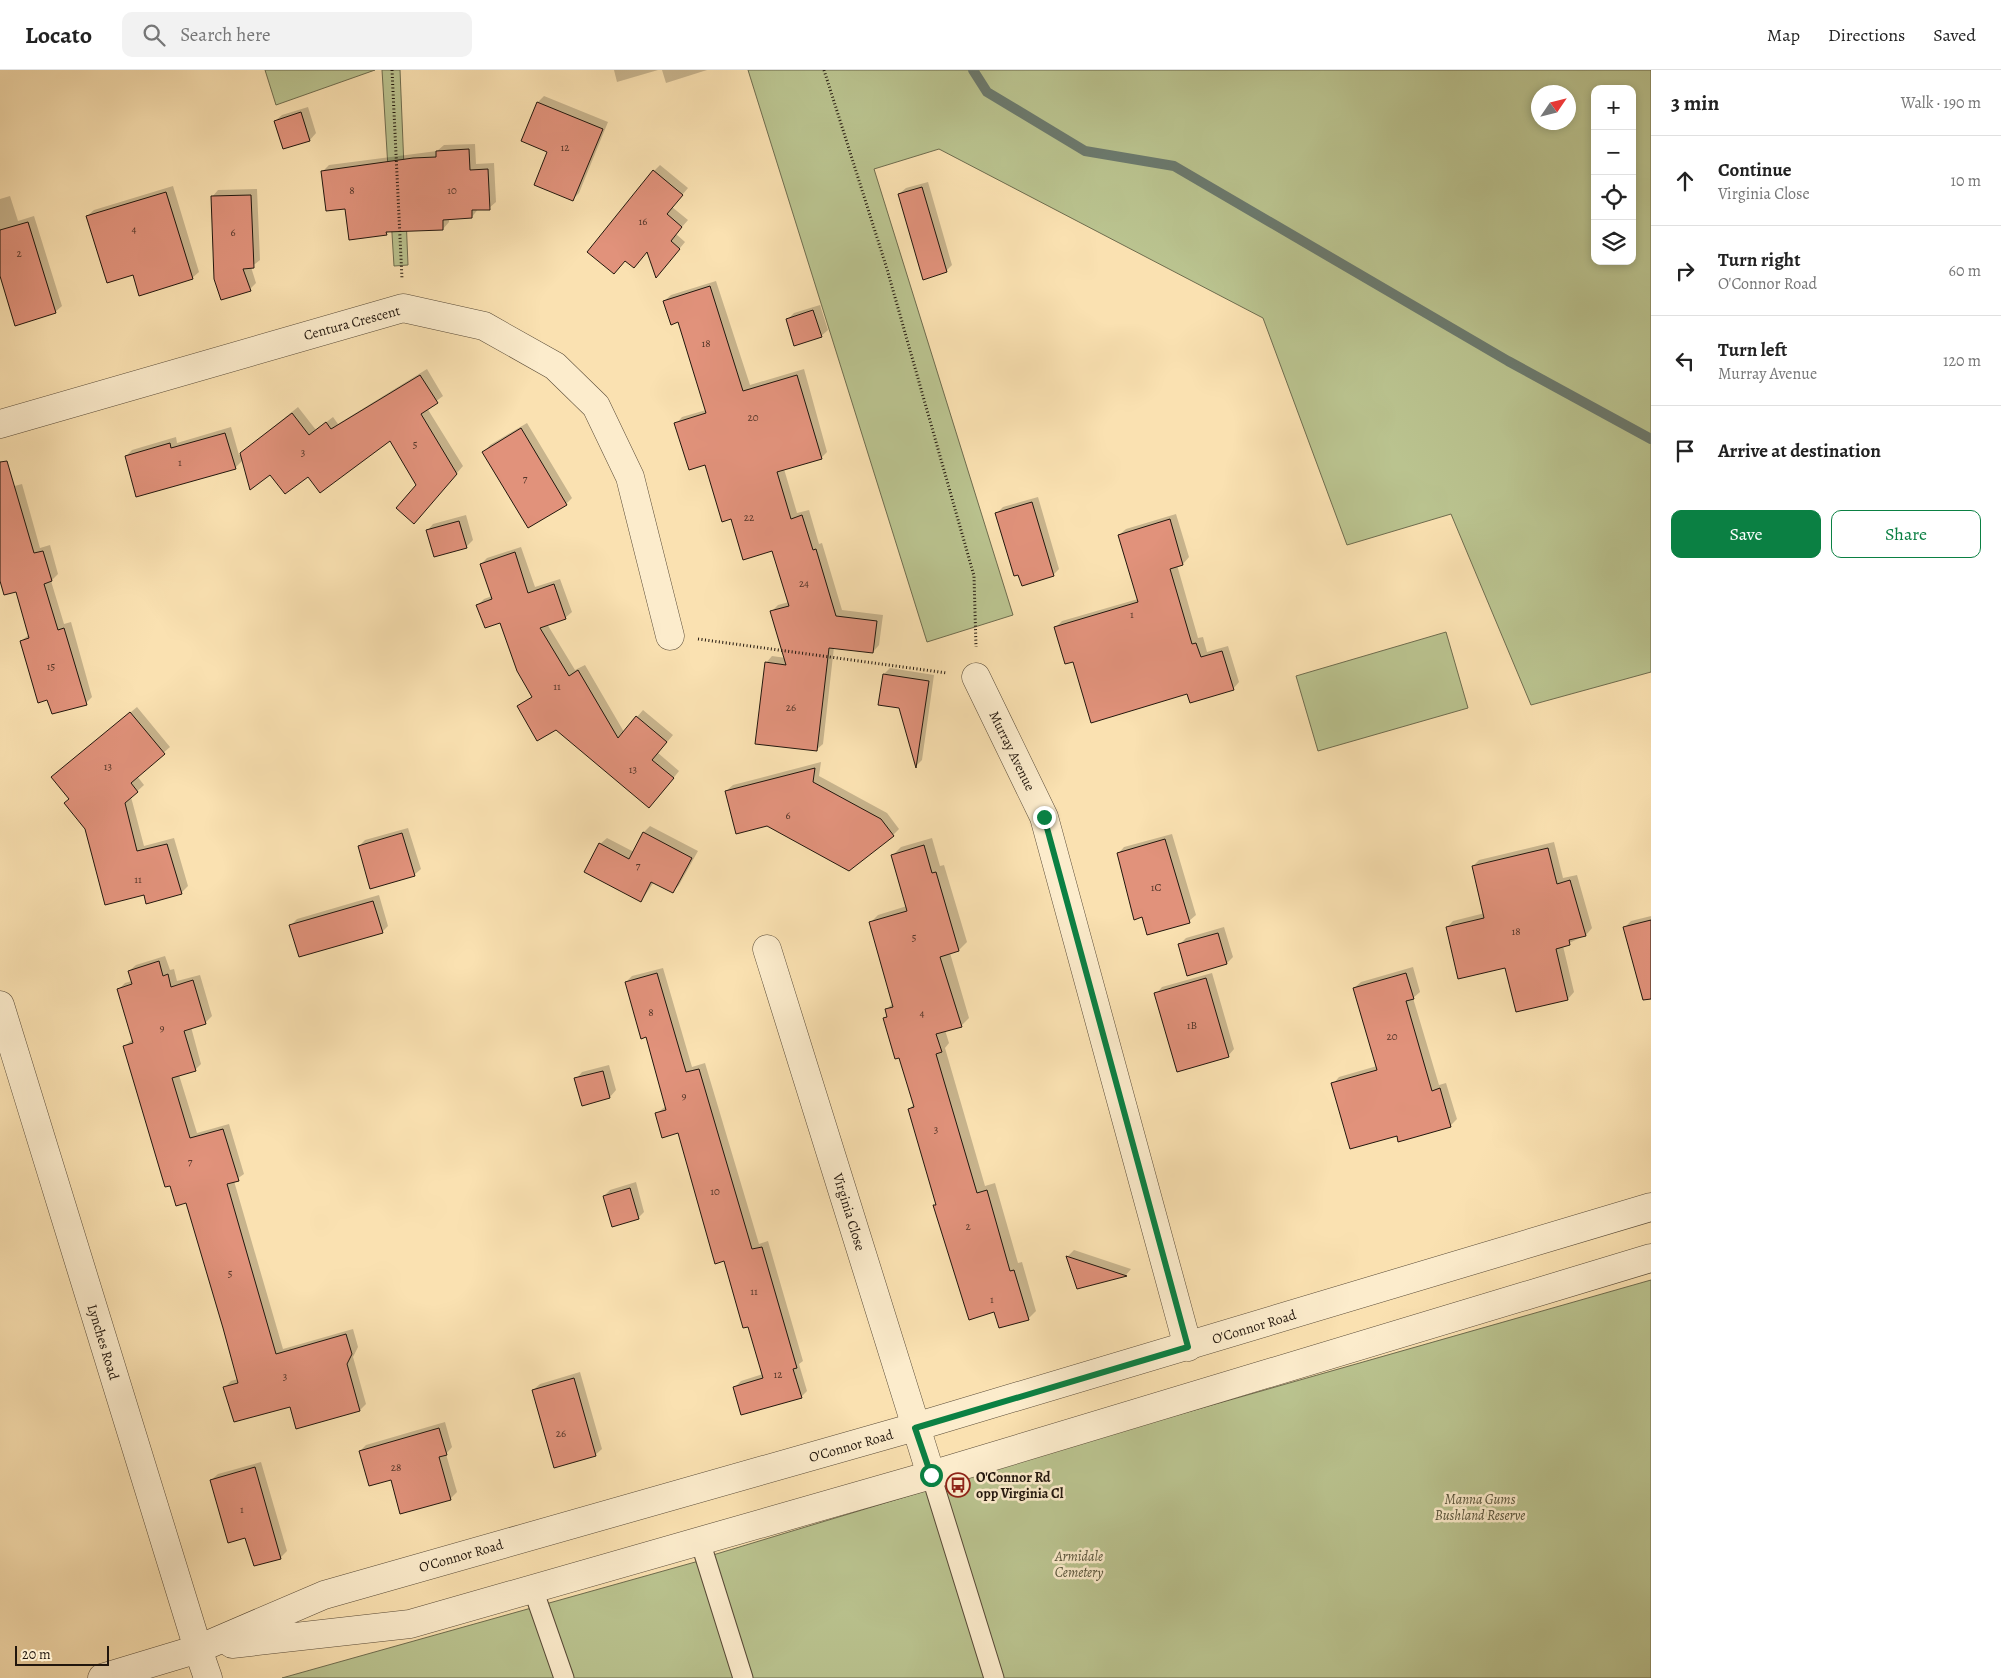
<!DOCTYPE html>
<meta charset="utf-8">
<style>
body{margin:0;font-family:Alegreya,serif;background:#f2f2f2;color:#222}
.controls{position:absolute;right:15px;top:15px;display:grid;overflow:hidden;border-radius:10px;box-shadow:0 2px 8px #0003}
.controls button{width:45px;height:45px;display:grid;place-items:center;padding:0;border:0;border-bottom:1px solid #e0e0e0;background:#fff;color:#222;font:25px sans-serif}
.compass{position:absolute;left:1531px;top:15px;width:45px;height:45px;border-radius:50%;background:#fff;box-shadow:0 2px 8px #0003;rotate:55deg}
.scale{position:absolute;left:15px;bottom:12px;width:94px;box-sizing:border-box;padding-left:5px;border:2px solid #21160d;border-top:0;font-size:14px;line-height:18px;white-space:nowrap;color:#21160d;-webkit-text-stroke:4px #fceccc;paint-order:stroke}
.stop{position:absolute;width:15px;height:15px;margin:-11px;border:4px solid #0b8043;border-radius:50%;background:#fff}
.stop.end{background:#0b8043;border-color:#fff;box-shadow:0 1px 5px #0008}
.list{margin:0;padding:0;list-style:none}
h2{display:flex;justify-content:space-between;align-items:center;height:65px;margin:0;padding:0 20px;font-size:21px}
h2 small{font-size:16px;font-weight:400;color:#767676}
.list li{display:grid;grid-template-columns:32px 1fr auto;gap:15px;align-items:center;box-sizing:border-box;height:90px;padding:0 20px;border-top:1px solid #e0e0e0}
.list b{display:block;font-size:19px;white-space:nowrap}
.list p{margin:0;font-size:16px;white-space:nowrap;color:#767676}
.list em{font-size:16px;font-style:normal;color:#767676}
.actions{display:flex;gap:10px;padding:15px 20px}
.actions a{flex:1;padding:11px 0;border:1px solid #0b8043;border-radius:10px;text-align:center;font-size:18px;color:#0b8043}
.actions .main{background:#0b8043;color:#fff}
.icon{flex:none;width:28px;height:28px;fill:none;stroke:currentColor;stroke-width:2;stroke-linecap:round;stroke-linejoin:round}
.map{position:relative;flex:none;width:1651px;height:1608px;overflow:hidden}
header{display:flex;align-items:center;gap:30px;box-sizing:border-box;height:70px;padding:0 25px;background:#fff;border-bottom:1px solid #e0e0e0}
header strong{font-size:24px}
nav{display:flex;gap:28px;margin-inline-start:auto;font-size:18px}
.search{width:350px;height:45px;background:#f2f2f2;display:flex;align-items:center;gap:12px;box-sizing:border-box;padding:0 18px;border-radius:10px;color:#767676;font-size:19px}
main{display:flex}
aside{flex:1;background:#fff}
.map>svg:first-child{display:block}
.green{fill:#bac38f;stroke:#6e6c4e;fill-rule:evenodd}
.shadow{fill:#0003}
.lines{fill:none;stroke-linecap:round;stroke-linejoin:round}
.stream{stroke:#6c7a6e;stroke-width:10}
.building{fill:#e1927b;stroke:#21160d}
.service-casing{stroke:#574936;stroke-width:21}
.minor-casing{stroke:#574936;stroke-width:29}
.tertiary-casing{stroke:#574936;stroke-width:29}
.path{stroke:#21160d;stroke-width:3;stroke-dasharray:1 2.5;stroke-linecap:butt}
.service{stroke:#fceccc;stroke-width:19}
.minor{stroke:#fceccc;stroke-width:28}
.tertiary{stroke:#fceccc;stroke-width:28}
.route{stroke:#0b8043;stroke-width:6}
.labels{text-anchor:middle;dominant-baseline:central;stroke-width:5;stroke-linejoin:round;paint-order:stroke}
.number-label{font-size:11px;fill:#513528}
.street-label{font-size:14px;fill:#21160d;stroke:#fceccc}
.poi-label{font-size:14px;font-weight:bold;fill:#21160d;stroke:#fceccc;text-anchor:start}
.park-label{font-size:14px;font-style:italic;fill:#57533a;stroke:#fceccc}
</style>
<header>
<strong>Locato</strong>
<div class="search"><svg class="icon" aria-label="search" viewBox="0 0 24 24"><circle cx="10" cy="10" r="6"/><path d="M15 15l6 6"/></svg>Search here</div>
<nav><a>Map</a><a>Directions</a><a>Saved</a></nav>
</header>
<main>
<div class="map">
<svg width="1651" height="1608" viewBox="0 0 1651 1608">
<rect width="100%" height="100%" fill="#fae1b1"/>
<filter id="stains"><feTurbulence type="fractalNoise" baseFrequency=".004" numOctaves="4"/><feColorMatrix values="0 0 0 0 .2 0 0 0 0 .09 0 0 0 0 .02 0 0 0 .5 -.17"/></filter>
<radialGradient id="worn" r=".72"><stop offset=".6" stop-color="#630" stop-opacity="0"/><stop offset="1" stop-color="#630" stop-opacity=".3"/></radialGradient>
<path class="green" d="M 265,0 L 375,0 L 276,35 Z
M 382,0 L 400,0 L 408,195 L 394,196 Z
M 748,0 L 1651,0 L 1651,602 L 1531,635 L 1451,444 L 1347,475 L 1263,248 L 939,79 L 874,99 L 1013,545 L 927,572 ZM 1595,19 L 1632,19 L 1632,191 L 1595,191 ZM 1538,22 L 1568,22 L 1568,52 L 1538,52 Z
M 1446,562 L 1468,638 L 1318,681 L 1296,606 Z
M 1651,1210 L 1651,1608 L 282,1608 L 706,1489 L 713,1485 L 1156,1351 Z"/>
<path class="shadow" d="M 614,0 L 658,0 L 617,12 Z
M 662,0 L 707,0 L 666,13 Z
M 544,26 L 608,52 L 579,123 L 573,129 L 549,82 L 522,71 L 538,32 Z
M 308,37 L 316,63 L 310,70 L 284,78 L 275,51 L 282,45 Z
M 475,74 L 476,94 L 494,93 L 496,132 L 489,138 L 478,139 L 472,147 L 449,148 L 449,152 L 443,159 L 390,160 L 386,164 L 346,137 L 322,102 L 329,95 L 437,81 L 444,75 Z
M 660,95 L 688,118 L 672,137 L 688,150 L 676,164 L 685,172 L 662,200 L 654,101 Z
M 928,112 L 952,195 L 946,201 L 899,124 L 906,118 Z
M 173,116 L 199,202 L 192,208 L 134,204 L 87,146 L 94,140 Z
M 257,119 L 260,190 L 251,197 L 256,213 L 250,219 L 212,127 L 218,120 Z
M 10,126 L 18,151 L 34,146 L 62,236 L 55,242 L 0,208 L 0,129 Z
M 716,211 L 750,315 L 804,299 L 827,382 L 821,388 L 784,399 L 797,443 L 809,440 L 819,474 L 822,473 L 842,540 L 883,545 L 879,575 L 873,582 L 834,577 L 823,674 L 816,680 L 766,593 L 772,586 L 786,588 L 772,541 L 778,535 L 789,532 L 773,480 L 731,447 L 706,394 L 676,354 L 682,347 L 706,340 L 678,251 L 664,231 L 671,225 Z
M 820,235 L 828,260 L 821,266 L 788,249 L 794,243 Z
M 427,299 L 443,326 L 427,338 L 463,396 L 420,446 L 418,415 L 390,369 L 308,405 L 270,403 L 243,390 L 235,398 L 126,386 L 132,380 L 176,367 L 177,373 L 231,357 L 239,385 L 298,337 L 316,360 L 333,347 L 338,354 Z
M 527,353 L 572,428 L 566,434 L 484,382 L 490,375 Z
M 22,414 L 40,478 L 50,475 L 58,504 L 51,511 L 64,554 L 71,552 L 92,627 L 86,633 L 48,628 L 21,571 L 30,564 L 17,520 L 0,507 L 0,420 Z
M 1038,427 L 1059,499 L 1053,505 L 997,443 L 1003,437 Z
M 1176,444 L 1189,487 L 1183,494 L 1177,495 L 1198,568 L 1203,567 L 1207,582 L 1228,576 L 1239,612 L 1233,619 L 1188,622 L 1074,590 L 1056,557 L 1062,551 L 1138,529 L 1119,465 L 1126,459 Z
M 466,445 L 473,470 L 466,477 L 427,461 L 433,454 Z
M 521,477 L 535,517 L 560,509 L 572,542 L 565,548 L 547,554 L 575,600 L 585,595 L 624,662 L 643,640 L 673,665 L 658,683 L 679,701 L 656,730 L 556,658 L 519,637 L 533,626 L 501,552 L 478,535 L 484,529 L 492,526 L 481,494 L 487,488 Z
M 890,598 L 934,605 L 922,690 L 916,696 L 900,637 L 884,604 Z
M 137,637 L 170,677 L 137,706 L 144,715 L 131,727 L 144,776 L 174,768 L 188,816 L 181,823 L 144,823 L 86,758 L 59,701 Z
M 821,692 L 819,706 L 887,743 L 899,759 L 893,765 L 726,721 L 733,715 Z
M 650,756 L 698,781 L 679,815 L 673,822 L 654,812 L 641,831 L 600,774 L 607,768 L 634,782 L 644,762 Z
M 408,758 L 421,799 L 414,805 L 359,776 L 365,770 Z
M 1172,764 L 1196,845 L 1189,851 L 1118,784 L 1124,777 Z
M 932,768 L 940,796 L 944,795 L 967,872 L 959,880 L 950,883 L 969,948 L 961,956 L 945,960 L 949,973 L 945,978 L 985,1116 L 995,1113 L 1018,1193 L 1022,1192 L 1036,1241 L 1028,1249 L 995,1241 L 935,1136 L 937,1134 L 909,1039 L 914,1034 L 900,986 L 885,948 L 888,945 L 886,940 L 893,933 L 870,853 L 878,845 L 907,836 L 893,785 L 901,777 Z
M 1554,772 L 1563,808 L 1577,805 L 1592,858 L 1586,865 L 1563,876 L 1574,922 L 1568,929 L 1517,941 L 1506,896 L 1447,857 L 1453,851 L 1485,843 L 1473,796 L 1479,790 Z
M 379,825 L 388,856 L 382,862 L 291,855 L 297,849 Z
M 1651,846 L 1651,905 L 1625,857 L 1631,851 Z
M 1224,857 L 1233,887 L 1227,893 L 1188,904 L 1179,875 L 1186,868 Z
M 165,886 L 170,900 L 174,899 L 177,911 L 200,905 L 212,946 L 205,953 L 191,957 L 201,994 L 195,1000 L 179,1005 L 197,1063 L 229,1054 L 244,1104 L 234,1111 L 283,1279 L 353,1259 L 358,1277 L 353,1287 L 366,1334 L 360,1340 L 290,1335 L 225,1317 L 231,1311 L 238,1309 L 187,1132 L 125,976 L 133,969 L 119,919 L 125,913 L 132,911 L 129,901 L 136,895 Z
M 1413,897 L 1420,922 L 1413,928 L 1439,1015 L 1446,1013 L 1457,1049 L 1451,1055 L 1399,1070 L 1398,1064 L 1333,1014 L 1339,1007 L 1377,996 L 1354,918 L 1361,912 Z
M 663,898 L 692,997 L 705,993 L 759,1174 L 768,1171 L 803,1291 L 799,1294 L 807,1321 L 801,1327 L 735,1317 L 741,1311 L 763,1304 L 748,1255 L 679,1062 L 656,1044 L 666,1036 L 647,966 L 626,912 L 632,906 Z
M 1212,903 L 1234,979 L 1228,986 L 1156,924 L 1162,917 Z
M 609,995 L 616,1020 L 610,1027 L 576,1009 L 582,1002 Z
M 636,1112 L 644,1142 L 638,1148 L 604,1126 L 610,1120 Z
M 1074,1180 L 1131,1199 L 1126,1205 L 1078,1218 L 1068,1186 Z
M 580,1302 L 602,1379 L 595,1385 L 533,1320 L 540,1314 Z
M 445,1352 L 452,1377 L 446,1384 L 457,1422 L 450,1429 L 392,1409 L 360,1381 L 366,1375 Z
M 261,1392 L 287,1481 L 280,1488 L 211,1410 L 218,1404 Z"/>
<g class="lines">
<path class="stream" d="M 973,0 L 987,22 L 1085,81 L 1174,96 L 1508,291 L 1651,369"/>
</g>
<path class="building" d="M 537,32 L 603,59 L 573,131 L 534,115 L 547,82 L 521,71 Z
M 301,42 L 310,71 L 283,79 L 274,51 Z
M 469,79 L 470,100 L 488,99 L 490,140 L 472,140 L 472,148 L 443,150 L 443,160 L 386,162 L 387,165 L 349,170 L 345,139 L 326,141 L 321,101 L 413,88 L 436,87 L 436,81 Z
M 653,100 L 683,125 L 667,144 L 682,157 L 671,171 L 680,179 L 656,208 L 647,182 L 634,198 L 625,191 L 614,204 L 587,182 Z
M 922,117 L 947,202 L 923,210 L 898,124 Z
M 166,122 L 193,209 L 139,226 L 133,205 L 107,213 L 86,146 Z
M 251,125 L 254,198 L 243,199 L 251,221 L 221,230 L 214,209 L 211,126 Z
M 28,152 L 56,243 L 15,256 L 0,206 L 0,160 Z
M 710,216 L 743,321 L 797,305 L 822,389 L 777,402 L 791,449 L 802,445 L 813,480 L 816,479 L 836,546 L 877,551 L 873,583 L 829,578 L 817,681 L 755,674 L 765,592 L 786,595 L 770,541 L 789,536 L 772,481 L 743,490 L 731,449 L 722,452 L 705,395 L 689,400 L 674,353 L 706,343 L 678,252 L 671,255 L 663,231 Z
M 813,240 L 822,267 L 794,276 L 786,249 Z
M 420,305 L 438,333 L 421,344 L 457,404 L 414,454 L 396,438 L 416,415 L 390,371 L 320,423 L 308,407 L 285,424 L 270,405 L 250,420 L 240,383 L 292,343 L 309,365 L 326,352 L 331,359 Z
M 521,358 L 567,435 L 528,458 L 482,382 Z
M 225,363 L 236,399 L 136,427 L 125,386 L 170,373 L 171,378 Z
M 7,391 L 34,483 L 43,481 L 52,511 L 44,514 L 58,560 L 64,558 L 87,635 L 52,644 L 47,630 L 38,633 L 20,571 L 29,568 L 16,522 L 4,525 L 0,511 L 0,392 Z
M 1032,432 L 1054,506 L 1022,516 L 1018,505 L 1014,506 L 995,443 Z
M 1170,449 L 1183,495 L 1170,499 L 1192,574 L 1196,573 L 1201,587 L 1222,581 L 1234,620 L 1190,633 L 1187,624 L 1091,653 L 1073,592 L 1065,594 L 1054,557 L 1138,532 L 1118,465 Z
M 459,451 L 467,478 L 434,487 L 426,460 Z
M 515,482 L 528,523 L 554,514 L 566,549 L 540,558 L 569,606 L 578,600 L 618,668 L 636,646 L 667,672 L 652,690 L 674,708 L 649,738 L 556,660 L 537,671 L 517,636 L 532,627 L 517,601 L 500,553 L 485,558 L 476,535 L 492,529 L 480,494 Z
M 883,604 L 929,611 L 916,698 L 899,638 L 878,635 Z
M 130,642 L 165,684 L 131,713 L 138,722 L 125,733 L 137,781 L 167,774 L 182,824 L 146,834 L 144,825 L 105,835 L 85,759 L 64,733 L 69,729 L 51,707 Z
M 815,698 L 813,712 L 881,749 L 894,766 L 849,801 L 767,756 L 736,764 L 725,721 Z
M 643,762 L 692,788 L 673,823 L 651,812 L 641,832 L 584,802 L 599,773 L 629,789 Z
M 402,763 L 415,806 L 370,819 L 358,776 Z
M 1165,769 L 1190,853 L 1147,865 L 1142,847 L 1134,850 L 1117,783 Z
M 924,775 L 932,803 L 936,802 L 959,881 L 940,887 L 962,957 L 936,964 L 942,982 L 936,984 L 977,1123 L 987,1120 L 1010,1201 L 1014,1200 L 1029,1250 L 999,1258 L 994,1242 L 969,1250 L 933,1135 L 936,1135 L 908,1039 L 914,1037 L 899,988 L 895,989 L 883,948 L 887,947 L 885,939 L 893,937 L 869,852 L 907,841 L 891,785 Z
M 1548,778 L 1557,814 L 1570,810 L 1586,866 L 1569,870 L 1570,875 L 1556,879 L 1568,930 L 1516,942 L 1505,898 L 1458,909 L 1446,857 L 1484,848 L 1472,796 Z
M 373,831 L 383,863 L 299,887 L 289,855 Z
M 1651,850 L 1651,929 L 1643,930 L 1623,857 Z
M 1218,863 L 1227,894 L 1187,906 L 1178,874 Z
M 159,891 L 163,906 L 168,904 L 171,917 L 193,910 L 206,954 L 184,961 L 196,1001 L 172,1008 L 190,1068 L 223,1059 L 239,1111 L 227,1114 L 276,1284 L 346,1264 L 352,1284 L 347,1294 L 360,1341 L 296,1359 L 290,1337 L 234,1352 L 223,1317 L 238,1313 L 223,1258 L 186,1133 L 176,1136 L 170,1116 L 165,1117 L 123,976 L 133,973 L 117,919 L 132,914 L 128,901 Z
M 657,903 L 686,1002 L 699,999 L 752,1179 L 762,1177 L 797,1298 L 793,1299 L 802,1328 L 741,1345 L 733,1317 L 763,1308 L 748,1257 L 743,1258 L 724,1191 L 715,1194 L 678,1063 L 662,1068 L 655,1043 L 666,1040 L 646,967 L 641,969 L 625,912 Z
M 1406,903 L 1414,929 L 1406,931 L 1432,1021 L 1440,1018 L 1451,1057 L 1398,1072 L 1397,1066 L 1350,1079 L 1331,1013 L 1377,1000 L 1353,918 Z
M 1206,908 L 1229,987 L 1177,1002 L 1154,923 Z
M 603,1001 L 610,1028 L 582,1036 L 574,1008 Z
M 630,1118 L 639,1149 L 612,1157 L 603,1126 Z
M 1066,1186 L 1127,1206 L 1077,1219 Z
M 574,1308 L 596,1386 L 554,1398 L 532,1320 Z
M 439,1358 L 447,1385 L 439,1387 L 451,1430 L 400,1444 L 391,1410 L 369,1416 L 359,1381 Z
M 255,1397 L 281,1489 L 254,1496 L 245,1468 L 228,1473 L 210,1410 Z"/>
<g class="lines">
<g class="service-casing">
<path id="service" d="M 931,1405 L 994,1608
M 700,1471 L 743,1608
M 533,1519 L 564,1608"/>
</g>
<g class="minor-casing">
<path id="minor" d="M 0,354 L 403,238 L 484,256 L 555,296 L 596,336 L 630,407 L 670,566
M 976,607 L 1044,747 L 1188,1277
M 767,879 L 931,1405
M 198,1579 L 208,1608"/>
</g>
<g class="tertiary-casing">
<path id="tertiary" d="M 0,935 L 198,1579
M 232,1574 L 410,1554 L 931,1405 L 1651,1188
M 102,1608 L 198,1579 L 324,1525 L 915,1357 L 1651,1137"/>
</g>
<path class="path" d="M 392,0 L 402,209
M 824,0 L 887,199 L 974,506 L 976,577
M 698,569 L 947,603"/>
<use href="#service" class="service"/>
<use href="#minor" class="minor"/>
<use href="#tertiary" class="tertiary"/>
</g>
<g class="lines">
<path class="route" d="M 931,1405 L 915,1358 L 1188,1277 L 1044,747"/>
</g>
<defs>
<g id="bus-ring" transform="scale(1.25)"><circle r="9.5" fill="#fceccc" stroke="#8f2418" stroke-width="1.5"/><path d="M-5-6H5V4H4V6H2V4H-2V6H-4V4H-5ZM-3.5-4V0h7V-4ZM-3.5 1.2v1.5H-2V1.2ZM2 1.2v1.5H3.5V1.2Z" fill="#8f2418"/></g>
</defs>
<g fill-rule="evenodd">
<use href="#bus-ring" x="958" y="1415"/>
</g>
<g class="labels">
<g class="number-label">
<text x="565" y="77">12</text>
<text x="352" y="120">8</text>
<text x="452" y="120">10</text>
<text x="643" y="151">16</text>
<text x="134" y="159">4</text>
<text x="233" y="162">6</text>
<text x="19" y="183">2</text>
<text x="706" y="273">18</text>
<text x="753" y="347">20</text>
<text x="415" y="374">5</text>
<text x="303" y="382">3</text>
<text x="180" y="392">1</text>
<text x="525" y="408">7</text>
<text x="749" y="447">22</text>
<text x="804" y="513">24</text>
<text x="1132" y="544">1</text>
<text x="51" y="596">15</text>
<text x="557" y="616">11</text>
<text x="791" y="637">26</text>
<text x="108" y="696">13</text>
<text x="633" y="699">13</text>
<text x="788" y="745">6</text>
<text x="638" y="795">7</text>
<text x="138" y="809">11</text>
<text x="1156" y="817">1C</text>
<text x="1516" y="861">18</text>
<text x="914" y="867">5</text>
<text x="651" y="942">8</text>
<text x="922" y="943">4</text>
<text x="1192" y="955">1B</text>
<text x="162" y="957">9</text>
<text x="1392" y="966">20</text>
<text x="684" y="1025">9</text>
<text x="936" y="1059">3</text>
<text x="190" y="1091">7</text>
<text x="715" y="1121">10</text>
<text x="968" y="1156">2</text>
<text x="230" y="1203">5</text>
<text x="754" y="1221">11</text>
<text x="992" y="1229">1</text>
<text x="778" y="1304">12</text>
<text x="285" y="1306">3</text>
<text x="561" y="1363">26</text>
<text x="396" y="1397">28</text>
<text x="242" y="1439">1</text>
</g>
<g class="street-label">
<text transform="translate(352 253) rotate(-15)">Centura Crescent</text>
<text transform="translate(1012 681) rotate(64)">Murray Avenue</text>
<text transform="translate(849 1142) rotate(73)">Virginia Close</text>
<text transform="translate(1254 1257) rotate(-17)">O'Connor Road</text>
<text transform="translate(103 1272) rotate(73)">Lynches Road</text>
<text transform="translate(851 1376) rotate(-16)">O'Connor Road</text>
<text transform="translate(461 1486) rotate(-16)">O'Connor Road</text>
</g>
<g class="poi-label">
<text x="976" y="1407">O'Connor Rd<tspan x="976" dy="16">opp Virginia Cl</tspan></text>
</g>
<g class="park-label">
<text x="1480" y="1429">Manna Gums<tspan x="1480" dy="16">Bushland Reserve</tspan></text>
<text x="1079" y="1486">Armidale<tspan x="1079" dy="16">Cemetery</tspan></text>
</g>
</g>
<rect width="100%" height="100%" filter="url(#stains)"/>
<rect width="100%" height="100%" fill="url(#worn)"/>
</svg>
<div class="controls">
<button>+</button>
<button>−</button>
<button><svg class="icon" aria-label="locate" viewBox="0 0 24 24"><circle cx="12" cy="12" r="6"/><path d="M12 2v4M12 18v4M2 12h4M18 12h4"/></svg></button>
<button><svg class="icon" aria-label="layers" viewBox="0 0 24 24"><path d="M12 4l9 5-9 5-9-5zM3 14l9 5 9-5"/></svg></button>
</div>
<svg class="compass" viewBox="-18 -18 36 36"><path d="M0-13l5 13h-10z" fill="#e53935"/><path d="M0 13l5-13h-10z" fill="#767676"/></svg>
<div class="scale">20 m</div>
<div class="stop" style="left:931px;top:1405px"></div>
<div class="stop end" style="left:1044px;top:747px"></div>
</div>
<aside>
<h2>3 min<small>Walk · 190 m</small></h2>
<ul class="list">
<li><svg class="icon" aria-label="ahead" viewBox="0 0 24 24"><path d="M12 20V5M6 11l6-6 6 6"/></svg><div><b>Continue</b><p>Virginia Close</p></div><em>10 m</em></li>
<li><svg class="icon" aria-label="right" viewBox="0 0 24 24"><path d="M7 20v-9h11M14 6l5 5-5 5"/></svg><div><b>Turn right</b><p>O'Connor Road</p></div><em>60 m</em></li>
<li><svg class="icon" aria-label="left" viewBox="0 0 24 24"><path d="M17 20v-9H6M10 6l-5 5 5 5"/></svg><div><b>Turn left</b><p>Murray Avenue</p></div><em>120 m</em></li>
<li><svg class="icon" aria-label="arrive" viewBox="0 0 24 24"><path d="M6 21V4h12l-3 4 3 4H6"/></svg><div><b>Arrive at destination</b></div></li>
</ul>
<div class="actions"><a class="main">Save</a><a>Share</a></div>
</aside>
</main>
